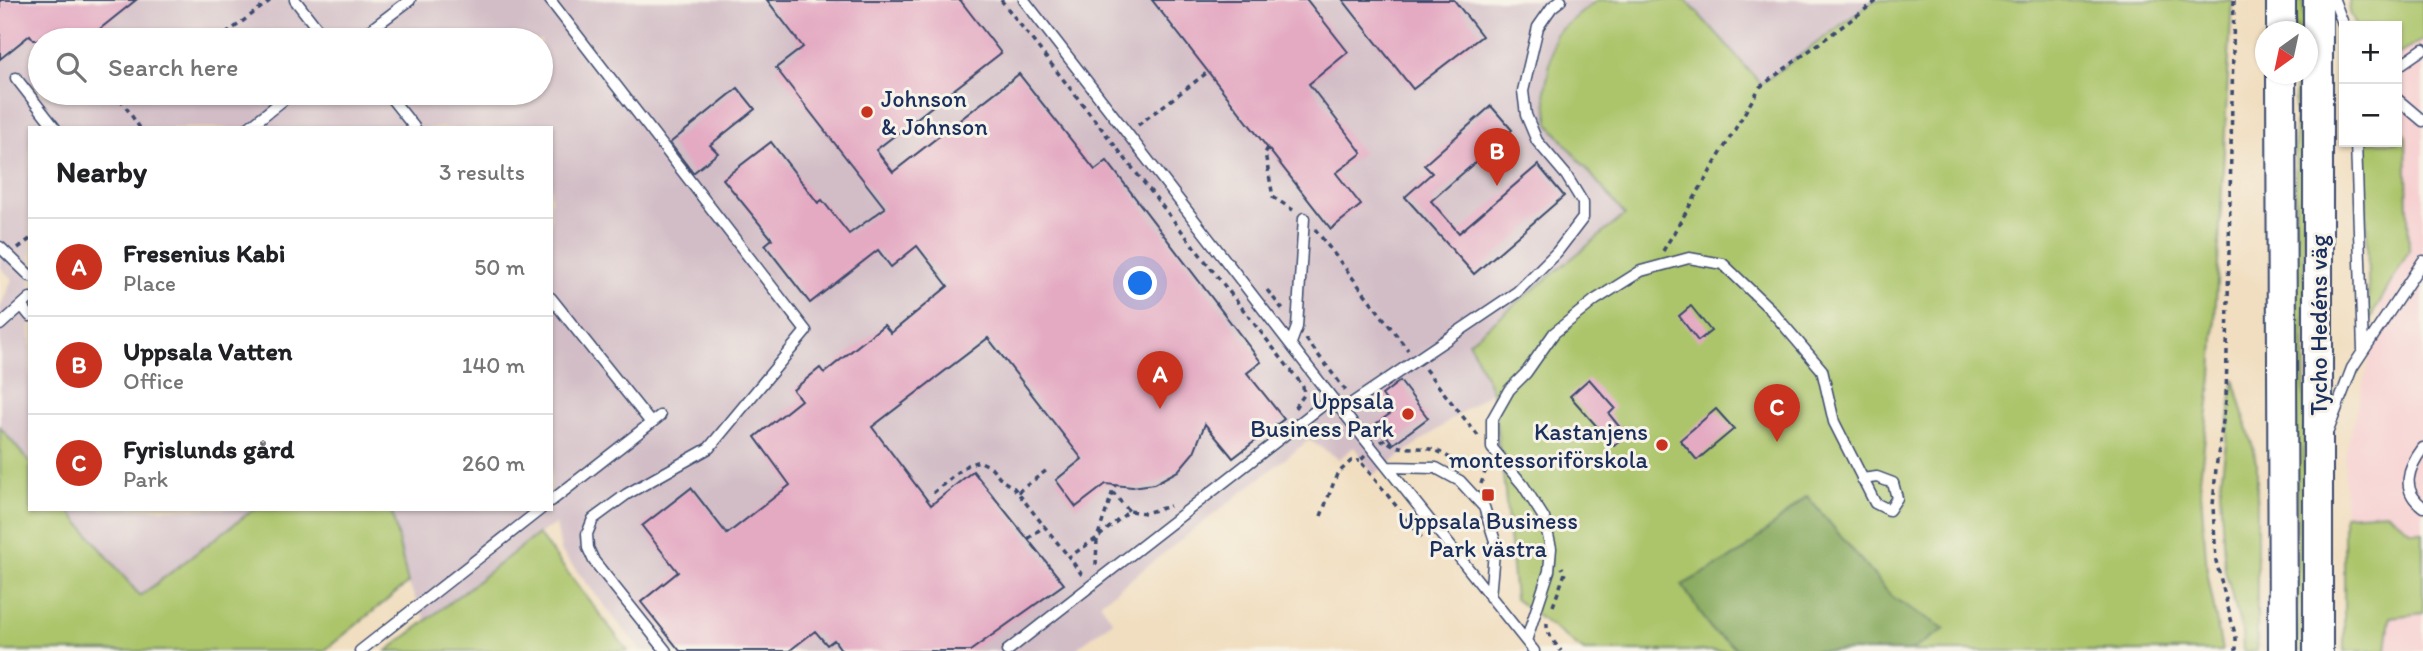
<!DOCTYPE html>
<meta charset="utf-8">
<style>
body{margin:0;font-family:Itim,sans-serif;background:#f2f2f2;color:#202124}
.controls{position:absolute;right:21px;top:21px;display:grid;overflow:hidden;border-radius:0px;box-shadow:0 2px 5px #0004}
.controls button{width:63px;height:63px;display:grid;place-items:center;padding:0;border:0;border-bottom:2px solid #e0e0e0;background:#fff;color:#202124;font:35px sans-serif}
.compass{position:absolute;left:2255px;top:21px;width:63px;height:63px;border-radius:50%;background:#fff;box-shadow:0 2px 5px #0004;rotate:213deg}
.you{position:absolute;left:1141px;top:284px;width:24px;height:24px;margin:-18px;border:5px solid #fff;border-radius:50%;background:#1a73e8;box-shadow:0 0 0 10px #1a73e833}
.badge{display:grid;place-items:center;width:46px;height:46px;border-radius:50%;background:#c8321e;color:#fff;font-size:23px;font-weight:700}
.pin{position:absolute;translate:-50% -58px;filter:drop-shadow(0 2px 4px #0008)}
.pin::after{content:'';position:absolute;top:37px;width:24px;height:21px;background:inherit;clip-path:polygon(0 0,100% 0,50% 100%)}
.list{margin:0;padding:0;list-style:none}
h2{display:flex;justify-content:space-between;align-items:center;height:91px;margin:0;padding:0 28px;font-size:30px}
h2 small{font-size:23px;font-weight:400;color:#757577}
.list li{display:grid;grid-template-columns:46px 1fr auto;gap:21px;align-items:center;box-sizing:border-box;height:98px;padding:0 28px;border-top:2px solid #e0e0e0}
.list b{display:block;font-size:26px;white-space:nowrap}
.list p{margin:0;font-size:23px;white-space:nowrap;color:#757577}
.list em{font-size:23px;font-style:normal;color:#757577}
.icon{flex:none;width:38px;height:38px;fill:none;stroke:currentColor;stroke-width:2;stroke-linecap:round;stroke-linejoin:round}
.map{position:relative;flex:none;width:2423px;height:651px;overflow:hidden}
.search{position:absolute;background:#fff;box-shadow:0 2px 5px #0004;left:28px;top:28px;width:525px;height:77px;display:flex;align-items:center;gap:18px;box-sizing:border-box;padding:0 24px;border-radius:38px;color:#757577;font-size:26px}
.panel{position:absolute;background:#fff;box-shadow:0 2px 5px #0004;left:28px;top:126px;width:525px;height:385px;border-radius:0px}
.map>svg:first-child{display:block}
.built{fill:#f7cfd1}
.industrial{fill:#d2bdc6;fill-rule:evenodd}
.green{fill:#acc56a;stroke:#647a64;stroke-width:2}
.forest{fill:#89aa5e;stroke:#526c5e;stroke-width:2}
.building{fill:#e4aac2}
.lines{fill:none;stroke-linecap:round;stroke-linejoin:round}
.lane-casing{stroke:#3b496d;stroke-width:13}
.secondary-casing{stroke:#3b496d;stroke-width:32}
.path{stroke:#3b496d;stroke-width:3.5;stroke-dasharray:5 5;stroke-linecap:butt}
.lane{stroke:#fff;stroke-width:10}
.secondary{stroke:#fff;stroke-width:28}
.poi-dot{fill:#c8321e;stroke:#f7f3e8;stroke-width:2.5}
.labels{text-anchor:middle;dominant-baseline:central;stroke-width:6;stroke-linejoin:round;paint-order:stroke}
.poi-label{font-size:24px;fill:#1b2f5e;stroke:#f7f3e8;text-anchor:end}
.street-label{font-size:24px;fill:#1b2f5e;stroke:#f7f3e8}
</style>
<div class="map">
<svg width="2423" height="651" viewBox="0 0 2423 651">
<rect width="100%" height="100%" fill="#f7f3e8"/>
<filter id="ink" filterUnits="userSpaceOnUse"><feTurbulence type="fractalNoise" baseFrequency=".0143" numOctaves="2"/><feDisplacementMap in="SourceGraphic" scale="14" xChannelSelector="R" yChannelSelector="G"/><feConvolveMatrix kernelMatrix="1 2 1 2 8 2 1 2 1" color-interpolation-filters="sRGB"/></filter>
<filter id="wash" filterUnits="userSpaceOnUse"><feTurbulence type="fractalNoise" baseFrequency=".00686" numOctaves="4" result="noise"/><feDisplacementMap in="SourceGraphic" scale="28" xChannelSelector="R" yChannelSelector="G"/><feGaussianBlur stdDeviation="1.57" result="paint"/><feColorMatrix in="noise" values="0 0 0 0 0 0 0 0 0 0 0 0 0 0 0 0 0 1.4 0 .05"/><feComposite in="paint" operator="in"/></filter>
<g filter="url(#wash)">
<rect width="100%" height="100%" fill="#f1dec0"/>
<path class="built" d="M 2423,40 L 2423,651 L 2344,651 L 2345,455 L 2379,323 L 2378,142 L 2397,142 L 2397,55 Z"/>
<path class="industrial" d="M 0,0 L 1597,0 L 1555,34 L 1545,91 L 1549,124 L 1625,215 L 1474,355 L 1492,391 L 1373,475 L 1354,447 L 1339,459 L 1309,440 L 1100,603 L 1113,621 L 1078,647 L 1079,651 L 641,651 L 561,551 L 556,524 L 538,534 L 426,620 L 408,583 L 391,509 L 551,509 L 551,128 L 30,128 L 30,463 L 0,427 L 0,308 L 12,279 L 0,267 ZM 40,40 L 541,40 L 541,93 L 40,93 Z
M 1685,0 L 1875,0 L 1760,85 Z
M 68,509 L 254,509 L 140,597 Z"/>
<path class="green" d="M 1597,0 L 1686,0 L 1761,84 L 1875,0 L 2232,0 L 2212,377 L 2200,479 L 2207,571 L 2222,651 L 1584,651 L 1515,599 L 1505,492 L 1492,391 L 1469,342 L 1625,215 L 1549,124 L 1545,91 L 1555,34 Z
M 2295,0 L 2304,0 L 2304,31 L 2295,31 Z
M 2349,0 L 2423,0 L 2423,40 L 2397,55 L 2397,26 L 2357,26 L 2350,13 Z
M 2295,74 L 2304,74 L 2305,651 L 2297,651 Z
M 2397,124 L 2406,135 L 2409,251 L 2369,321 L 2365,142 L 2397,142 Z
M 2234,379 L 2257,462 L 2257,651 L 2243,651 L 2242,631 L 2225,570 L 2220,491 Z
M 0,427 L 30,463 L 30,509 L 68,509 L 140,596 L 254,509 L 391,509 L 408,583 L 324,651 L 0,651 Z
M 2387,512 L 2411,531 L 2423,532 L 2423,613 L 2390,617 L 2386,651 L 2344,651 L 2344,515 Z
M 538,534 L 628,651 L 387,651 Z"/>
<path class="forest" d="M 1807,496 L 1892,597 L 1945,629 L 1910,651 L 1741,651 L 1713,632 L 1682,585 L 1742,552 Z"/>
<g id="blocks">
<path class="building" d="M 0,0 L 136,0 L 86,40 L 34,40 L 30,35 L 0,59 Z
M 767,0 L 960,0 L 1001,53 L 876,150 L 893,172 L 1019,74 L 1095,170 L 1107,161 L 1261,362 L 1247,373 L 1284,419 L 1233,458 L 1205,424 L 1194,452 L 1178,471 L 1154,484 L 1132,487 L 1106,484 L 1076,507 L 1056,480 L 1082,459 L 988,338 L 872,427 L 931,505 L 973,471 L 1064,584 L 970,651 L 842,651 L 834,640 L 827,645 L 815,631 L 789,651 L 680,651 L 641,602 L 678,572 L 642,526 L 691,488 L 727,534 L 790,485 L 755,437 L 801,400 L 793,390 L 820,368 L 824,373 L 884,325 L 891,333 L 948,286 L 917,246 L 891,267 L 878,250 L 810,303 L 765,245 L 772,239 L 723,179 L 771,142 L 818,203 L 822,200 L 849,234 L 885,208 L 776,68 L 803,47 Z
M 1152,0 L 1307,0 L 1348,52 L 1309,84 L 1362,153 L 1336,173 L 1361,205 L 1331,229 Z
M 1343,0 L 1454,0 L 1482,36 L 1413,89 Z
M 738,88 L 755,109 L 710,145 L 718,153 L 693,173 L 670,143 Z
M 1491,106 L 1512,130 L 1431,201 L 1459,233 L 1538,165 L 1564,196 L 1474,274 L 1405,197 L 1432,173 L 1424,165 Z
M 1691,306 L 1711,331 L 1698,341 L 1679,316 Z
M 1589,379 L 1615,408 L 1609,414 L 1626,435 L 1614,446 L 1570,396 Z
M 1400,381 L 1428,418 L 1393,444 L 1377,423 L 1394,411 L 1382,395 Z
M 1716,409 L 1734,429 L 1697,460 L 1680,440 Z"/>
</g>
</g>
<g filter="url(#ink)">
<use href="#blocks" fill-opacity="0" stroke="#3b496d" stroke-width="2"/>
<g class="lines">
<g class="lane-casing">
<path id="lane" d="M 295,0 L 326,40
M 550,0 L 806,331 L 709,448 L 627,494 L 593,519 L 587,534 L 588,548 L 594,561 L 666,651
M 1024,0 L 1332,398 L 1534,651
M 2334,0 L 2344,26
M 357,40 L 410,0
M 2397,67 L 2423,49
M 16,78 L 55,128
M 387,93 L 415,128
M 2397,99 L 2423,121
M 248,128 L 292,93
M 2356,142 L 2363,350
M 0,247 L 30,276
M 551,298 L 651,423
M 22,306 L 30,316
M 0,325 L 30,298
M 1291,343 L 1297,327 L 1304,218
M 1342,410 L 1517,292 L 1557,252 L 1583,218 L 1583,203 L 1566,175 L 1537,141 L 1526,115 L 1523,91 L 1538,27 L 1552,7 L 1561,0
M 2328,431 L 2352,368 L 2423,261
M 2423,448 C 2408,468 2400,490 2423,507
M 1388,467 L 1436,468 L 1460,481 L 1484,507 L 1495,541 L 1490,597
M 551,501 L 660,416
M 1526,641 L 1549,571 L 1551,548 L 1544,518 L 1523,485 L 1492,448 L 1492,420 L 1509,390 L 1526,373 L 1554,333 L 1595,300 L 1641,271 L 1689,258 L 1723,264 L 1770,309 L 1822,370 L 1834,422 L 1875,503 L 1889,510 L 1897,498 L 1893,483 L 1877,477 L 1862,479
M 360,651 L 541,509
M 1007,651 L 1332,398"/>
</g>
<g class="secondary-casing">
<path id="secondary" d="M 2318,0 L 2318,651
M 2281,32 L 2281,0
M 2281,74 L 2283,651"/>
</g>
<path class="path" d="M 1001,0 L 1303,386 L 1304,395 L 1294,409
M 2234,0 L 2226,401 L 2216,468 L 2213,506 L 2216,561 L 2236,638 L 2236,651
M 218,40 L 271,0
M 130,93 L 121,100 L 140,128
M 1138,125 L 1208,72
M 1268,148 L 1265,153 L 1273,197 L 1293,210
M 1315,229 L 1408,350
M 18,248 L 30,239
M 1663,251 L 1760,87 L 1878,0
M 1267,290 L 1284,311
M 1306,339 L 1346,391
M 1425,369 L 1479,437
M 1381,442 L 1385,439 C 1397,452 1414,446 1430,449 C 1440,451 1449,457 1457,463
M 1365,456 L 1360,461 L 1422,538
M 1481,484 L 1488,463
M 1018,492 L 1047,470
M 1112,492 L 1129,511
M 933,493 L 967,465 L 979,461 L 991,467 L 1003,481 L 1014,488 L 1044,526
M 1321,516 L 1337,474 L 1351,461 L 1360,461
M 1028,539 L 1044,526 L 1069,557
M 1096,565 L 1097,538 L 1129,511 L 1145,513 L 1170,506
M 1082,575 L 1069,557 L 1097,538 L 1115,485
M 1553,606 L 1565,573 L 1562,567
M 1547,623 C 1546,634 1555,643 1561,651"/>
<use href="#lane" class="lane"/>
<use href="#secondary" class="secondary"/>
</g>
</g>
<g class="poi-dot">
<circle cx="867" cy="112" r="7"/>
<circle cx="1408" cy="414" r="7"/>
<circle cx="1662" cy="445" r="7"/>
<rect x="1481" y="488" width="14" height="14" rx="3.5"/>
</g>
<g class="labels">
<g class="poi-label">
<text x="881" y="98" text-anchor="start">Johnson<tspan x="881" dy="28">&amp; Johnson</tspan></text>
<text x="1394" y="400">Uppsala<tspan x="1394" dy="28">Business Park</tspan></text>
<text x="1648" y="431">Kastanjens<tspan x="1648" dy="28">montessoriförskola</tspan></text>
<text x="1488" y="520" text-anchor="middle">Uppsala Business<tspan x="1488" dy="28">Park västra</tspan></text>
</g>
<g class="street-label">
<text transform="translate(2318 325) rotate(-90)">Tycho Hedéns väg</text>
</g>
</g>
</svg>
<div class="controls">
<button>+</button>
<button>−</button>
</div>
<svg class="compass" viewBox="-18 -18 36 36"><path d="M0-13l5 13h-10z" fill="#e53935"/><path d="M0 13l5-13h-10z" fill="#757577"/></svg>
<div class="you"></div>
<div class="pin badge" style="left:1160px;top:409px">A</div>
<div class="pin badge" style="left:1497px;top:186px">B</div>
<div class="pin badge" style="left:1777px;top:442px">C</div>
<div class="search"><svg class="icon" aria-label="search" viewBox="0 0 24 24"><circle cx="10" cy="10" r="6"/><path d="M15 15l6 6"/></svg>Search here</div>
<section class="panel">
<h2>Nearby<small>3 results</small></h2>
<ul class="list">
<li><span class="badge">A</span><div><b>Fresenius Kabi</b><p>Place</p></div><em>50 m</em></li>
<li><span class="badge">B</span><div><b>Uppsala Vatten</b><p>Office</p></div><em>140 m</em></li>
<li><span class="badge">C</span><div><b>Fyrislunds gård</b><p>Park</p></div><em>260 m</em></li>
</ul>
</section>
</div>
